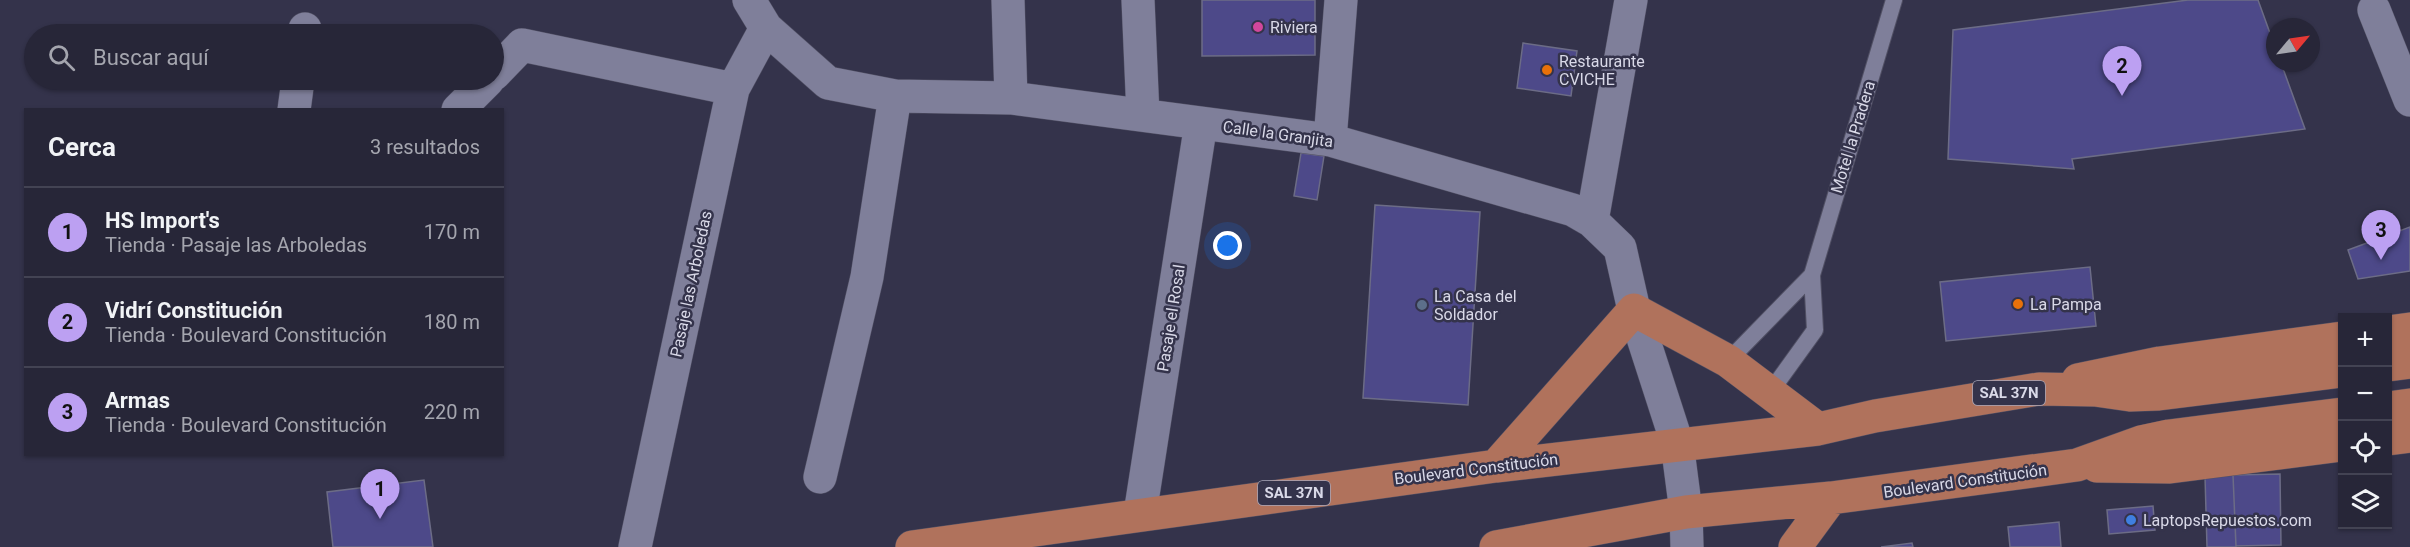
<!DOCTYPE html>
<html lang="es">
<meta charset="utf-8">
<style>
body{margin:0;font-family:Roboto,sans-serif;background:#333243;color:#f1f3f6}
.controls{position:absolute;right:18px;bottom:18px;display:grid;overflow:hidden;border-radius:0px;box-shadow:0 2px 4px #0004}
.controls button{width:54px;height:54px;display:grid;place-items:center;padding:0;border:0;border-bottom:2px solid #434353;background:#272638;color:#f1f3f6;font:30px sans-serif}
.compass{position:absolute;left:2266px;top:18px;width:54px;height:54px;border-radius:50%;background:#272638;box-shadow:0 2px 4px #0004;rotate:61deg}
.you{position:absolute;left:1228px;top:246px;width:21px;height:21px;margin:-15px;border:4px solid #fff;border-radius:50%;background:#1a73e8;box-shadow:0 0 0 9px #1a73e833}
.badge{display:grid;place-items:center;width:39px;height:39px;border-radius:50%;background:#bca0f2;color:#111;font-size:20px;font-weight:700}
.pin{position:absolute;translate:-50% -50px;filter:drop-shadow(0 2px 3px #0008)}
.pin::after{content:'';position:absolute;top:32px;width:21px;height:18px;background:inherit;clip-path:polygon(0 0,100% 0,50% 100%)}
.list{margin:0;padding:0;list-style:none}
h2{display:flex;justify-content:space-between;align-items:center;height:78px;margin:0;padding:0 24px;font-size:26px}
h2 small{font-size:20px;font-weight:400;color:#a4a5ae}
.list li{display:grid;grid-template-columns:39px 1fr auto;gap:18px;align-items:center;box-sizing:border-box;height:90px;padding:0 24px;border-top:2px solid #434353}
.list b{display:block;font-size:22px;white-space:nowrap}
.list p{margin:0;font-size:20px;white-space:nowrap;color:#a4a5ae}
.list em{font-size:20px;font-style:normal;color:#a4a5ae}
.icon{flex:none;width:33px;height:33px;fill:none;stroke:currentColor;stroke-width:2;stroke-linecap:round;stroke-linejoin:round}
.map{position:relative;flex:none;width:2410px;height:547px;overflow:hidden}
.search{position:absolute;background:#272638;box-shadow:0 2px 4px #0004;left:24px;top:24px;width:480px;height:66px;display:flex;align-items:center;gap:15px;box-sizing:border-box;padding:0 21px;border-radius:33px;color:#a4a5ae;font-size:22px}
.panel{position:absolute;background:#272638;box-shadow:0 2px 4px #0004;left:24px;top:108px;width:480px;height:348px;border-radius:0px}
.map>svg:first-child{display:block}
.building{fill:#4d4989;stroke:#6c6c86;stroke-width:1.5}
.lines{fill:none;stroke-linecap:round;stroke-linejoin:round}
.service-casing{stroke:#515064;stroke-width:18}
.minor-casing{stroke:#515064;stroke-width:34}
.secondary-casing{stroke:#515064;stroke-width:34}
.trunk-casing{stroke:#515064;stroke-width:34}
.service{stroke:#7f7f9a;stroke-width:16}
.minor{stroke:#7f7f9a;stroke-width:33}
.secondary{stroke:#7f7f9a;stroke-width:33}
.trunk{stroke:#b0725c;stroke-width:33}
.hotel-dot{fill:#d1479c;stroke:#34334b;stroke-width:2}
.food-dot{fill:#e8710a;stroke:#34334b;stroke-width:2}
.service-dot{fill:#5c6f8a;stroke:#34334b;stroke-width:2}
.shop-dot{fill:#3f7fe0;stroke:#34334b;stroke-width:2}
.labels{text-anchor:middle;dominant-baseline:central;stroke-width:5;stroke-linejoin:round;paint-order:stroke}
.shield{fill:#34334b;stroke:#a8a7b9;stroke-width:1.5}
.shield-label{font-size:15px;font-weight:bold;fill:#d9d9e8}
.poi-label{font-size:16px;fill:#d9d9e8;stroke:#34334b;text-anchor:start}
.street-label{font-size:16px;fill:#d9d9e8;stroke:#34334b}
</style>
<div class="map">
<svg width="2410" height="547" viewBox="0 0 2410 547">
<rect width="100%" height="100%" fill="#34334b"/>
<path class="building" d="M 1202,0 L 1315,0 L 1315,55 L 1202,56 Z
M 2188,0 L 2258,0 L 2275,47 L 2275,63 L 2281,63 L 2305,129 L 2072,159 L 2074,169 L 1948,159 L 1953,30 Z
M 1523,43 L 1577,51 L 1571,96 L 1517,88 Z
M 1301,153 L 1324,156 L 1317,200 L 1294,196 Z
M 1375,205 L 1480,212 L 1468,405 L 1363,398 Z
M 2410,227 L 2410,271 L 2358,279 L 2348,250 Z
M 2090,267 L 2096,326 L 1946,341 L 1940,282 Z
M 2280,474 L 2281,545 L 2236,546 L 2233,475 Z
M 2233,475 L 2236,547 L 2207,547 L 2205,476 Z
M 424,480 L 433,547 L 333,547 L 327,492 Z
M 2153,506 L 2155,530 L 2109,534 L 2107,510 Z
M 2059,522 L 2061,547 L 2010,547 L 2008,527 Z
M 1912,543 L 1913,547 L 1881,547 Z"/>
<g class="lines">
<g class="service-casing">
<path id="service" d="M 1728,361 L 1812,275
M 1771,391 L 1815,330 L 1812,275 L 1894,0"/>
</g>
<g class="minor-casing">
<path id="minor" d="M 749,0 L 766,28 L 828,83 L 895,96 L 1011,98 L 1330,140 L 1573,210 L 1592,221 L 1620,248 L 1634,310 L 1677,443
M 1008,0 L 1011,98
M 1138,0 L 1143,115
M 2374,10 L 2410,100
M 304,34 L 305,29
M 494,74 L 522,45 L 733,89
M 294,110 L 298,80
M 458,110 L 488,80
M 1330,140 L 1341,0
M 1592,221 L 1631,0
M 820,477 L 867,277 L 895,96
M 1140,514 L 1201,123
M 635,547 L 733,89 L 766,28"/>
</g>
<g class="secondary-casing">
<path id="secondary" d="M 1677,443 L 1686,512 L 1687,547"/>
</g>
<g class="trunk-casing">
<path id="trunk" d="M 2388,332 L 2410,329
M 2388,365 L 2410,362
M 2078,380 L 2160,363 L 2342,338
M 2388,408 L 2410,405
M 2388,439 L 2410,436
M 1496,466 L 1634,310 L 1728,361 L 1818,429
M 2097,466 L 2170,467 L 2342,445
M 912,547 L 1496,466 L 1818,429 L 1875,416 L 2039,389 L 2095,390 L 2130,395 L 2159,394 L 2342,371
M 1496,547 L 1686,512 L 1831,498 L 2077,465 L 2141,442 L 2169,436 L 2342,414
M 1795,547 L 1831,498"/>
</g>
<use href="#service" class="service"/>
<use href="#minor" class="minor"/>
<use href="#secondary" class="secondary"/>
<use href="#trunk" class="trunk"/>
</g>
<circle class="hotel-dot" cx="1258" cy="27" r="6"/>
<g class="food-dot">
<circle cx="1547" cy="70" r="6"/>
<circle cx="2018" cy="304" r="6"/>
</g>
<circle class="service-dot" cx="1422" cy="305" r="6"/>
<circle class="shop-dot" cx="2131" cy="520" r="6"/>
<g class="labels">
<g class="shield">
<rect x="1973" y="381" width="72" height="24" rx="4.5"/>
<rect x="1258" y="481" width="72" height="24" rx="4.5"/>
</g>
<g class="shield-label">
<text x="2009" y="393">SAL 37N</text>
<text x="1294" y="493">SAL 37N</text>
</g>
<g class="poi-label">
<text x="1270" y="27">Riviera</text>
<text x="1559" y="61">Restaurante<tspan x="1559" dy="18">CVICHE</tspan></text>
<text x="1434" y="296">La Casa del<tspan x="1434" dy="18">Soldador</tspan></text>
<text x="2030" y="304">La Pampa</text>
<text x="2143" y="520">LaptopsRepuestos.com</text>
</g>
<g class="street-label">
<text transform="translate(1278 134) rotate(8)">Calle la Granjita</text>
<text transform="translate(1853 137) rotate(-73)">Motel la Pradera</text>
<text transform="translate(691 284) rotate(-78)">Pasaje las Arboledas</text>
<text transform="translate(1171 318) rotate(-81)">Pasaje el Rosal</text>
<text transform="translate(1476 469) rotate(-7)">Boulevard Constitución</text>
<text transform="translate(1965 481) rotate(-8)">Boulevard Constitución</text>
</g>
</g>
</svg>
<div class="controls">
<button>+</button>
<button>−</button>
<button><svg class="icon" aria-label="locate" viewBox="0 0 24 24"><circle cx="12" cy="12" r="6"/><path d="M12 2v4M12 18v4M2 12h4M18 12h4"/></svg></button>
<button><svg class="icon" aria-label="layers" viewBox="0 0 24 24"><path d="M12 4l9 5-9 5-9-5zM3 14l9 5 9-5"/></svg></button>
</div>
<svg class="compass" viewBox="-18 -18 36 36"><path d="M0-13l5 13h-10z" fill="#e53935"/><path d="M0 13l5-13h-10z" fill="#a4a5ae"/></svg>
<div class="you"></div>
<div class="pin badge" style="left:380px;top:519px">1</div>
<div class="pin badge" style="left:2122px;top:96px">2</div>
<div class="pin badge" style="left:2381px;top:260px">3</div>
<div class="search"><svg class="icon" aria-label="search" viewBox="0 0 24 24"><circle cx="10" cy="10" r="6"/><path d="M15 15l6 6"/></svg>Buscar aquí</div>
<section class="panel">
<h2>Cerca<small>3 resultados</small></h2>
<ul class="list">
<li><span class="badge">1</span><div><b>HS Import's</b><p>Tienda · Pasaje las Arboledas</p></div><em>170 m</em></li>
<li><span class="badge">2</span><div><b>Vidrí Constitución</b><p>Tienda · Boulevard Constitución</p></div><em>180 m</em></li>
<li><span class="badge">3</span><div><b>Armas</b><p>Tienda · Boulevard Constitución</p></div><em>220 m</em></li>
</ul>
</section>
</div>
